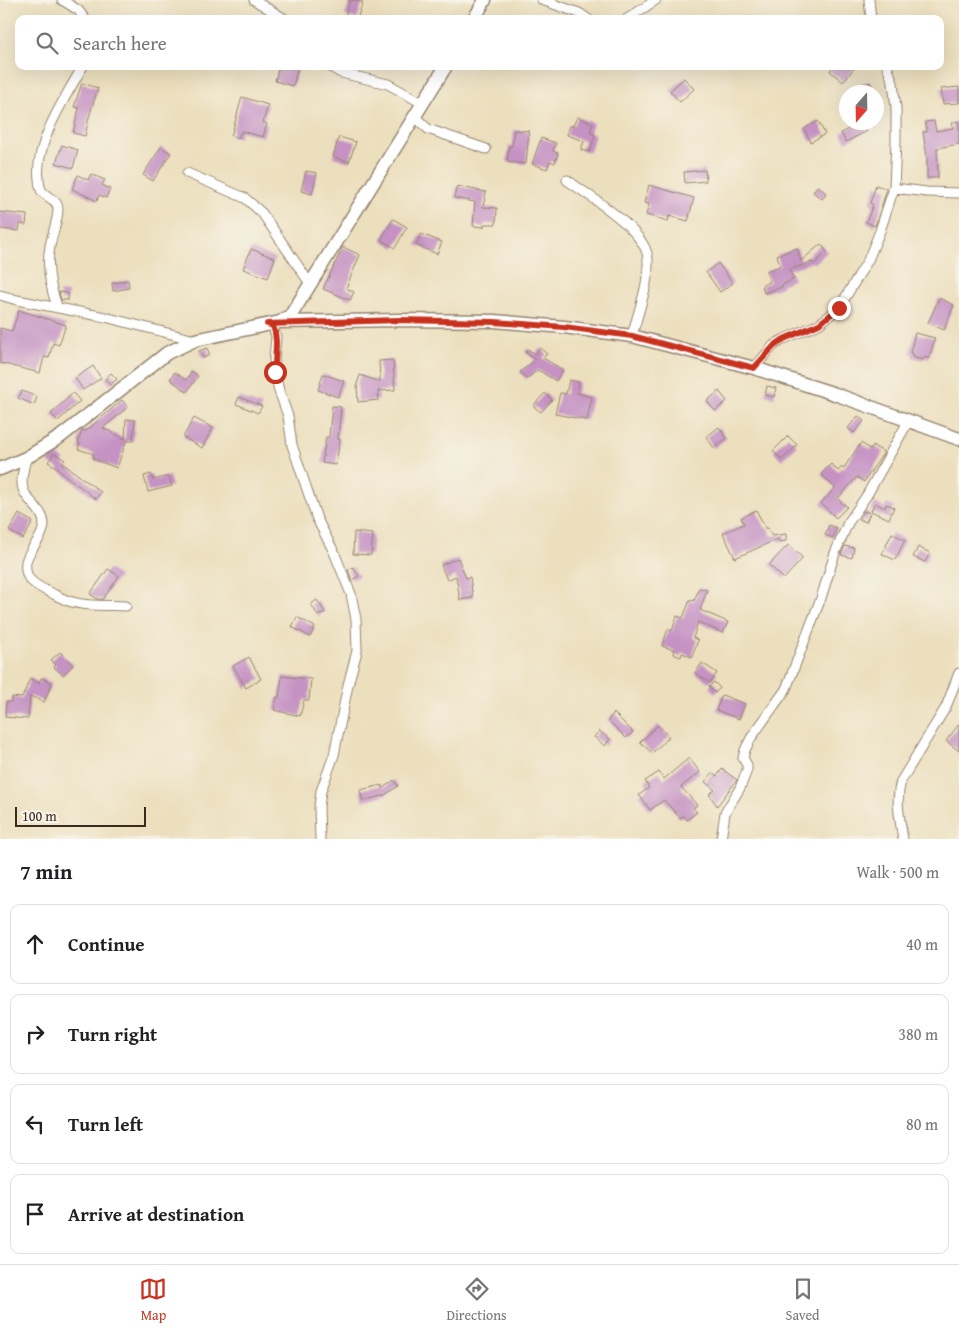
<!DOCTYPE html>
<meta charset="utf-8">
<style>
body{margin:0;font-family:"Gentium Book Plus",serif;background:#f2f2f2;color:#202124}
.compass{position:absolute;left:839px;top:85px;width:45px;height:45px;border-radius:50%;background:#fff;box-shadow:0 5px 20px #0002;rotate:200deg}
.scale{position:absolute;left:15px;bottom:12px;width:131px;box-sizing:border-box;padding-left:5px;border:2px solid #3b2a1e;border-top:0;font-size:14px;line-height:18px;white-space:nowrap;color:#3b2a1e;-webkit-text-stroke:4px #f7f3e8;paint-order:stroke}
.stop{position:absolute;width:15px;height:15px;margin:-11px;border:4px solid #c8321e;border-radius:50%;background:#fff}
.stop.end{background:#c8321e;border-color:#fff;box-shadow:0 1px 5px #0008}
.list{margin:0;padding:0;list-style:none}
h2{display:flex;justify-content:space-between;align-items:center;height:65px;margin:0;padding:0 20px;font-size:21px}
h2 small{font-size:16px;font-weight:400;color:#757577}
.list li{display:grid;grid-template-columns:32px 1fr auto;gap:15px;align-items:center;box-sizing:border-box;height:80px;margin:0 10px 10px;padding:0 10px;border:1px solid #e0e0e0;border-radius:10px}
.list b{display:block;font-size:19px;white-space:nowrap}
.list em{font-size:16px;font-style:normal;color:#757577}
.icon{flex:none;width:28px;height:28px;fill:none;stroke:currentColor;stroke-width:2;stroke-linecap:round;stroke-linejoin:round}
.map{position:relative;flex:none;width:959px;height:839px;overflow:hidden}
.search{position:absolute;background:#fff;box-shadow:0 5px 20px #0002;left:15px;right:15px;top:15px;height:55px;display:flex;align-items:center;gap:12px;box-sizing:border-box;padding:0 18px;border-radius:10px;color:#757577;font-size:19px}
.sheet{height:425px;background:#fff}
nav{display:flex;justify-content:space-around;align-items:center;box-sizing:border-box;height:70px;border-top:1px solid #e0e0e0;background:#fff;font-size:14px;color:#757577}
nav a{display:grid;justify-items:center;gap:2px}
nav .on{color:#c8321e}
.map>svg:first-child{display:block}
.building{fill:#c592c3}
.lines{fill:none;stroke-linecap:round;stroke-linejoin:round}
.street-casing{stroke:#94846e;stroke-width:11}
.secondary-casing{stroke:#94846e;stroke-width:15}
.street{stroke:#fff;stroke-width:9}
.secondary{stroke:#fff;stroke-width:12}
.route{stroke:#c8321e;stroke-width:6}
</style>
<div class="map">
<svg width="959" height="839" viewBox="0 0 959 839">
<rect width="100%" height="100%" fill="#f7f3e8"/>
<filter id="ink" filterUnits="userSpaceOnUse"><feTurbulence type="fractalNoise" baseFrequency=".02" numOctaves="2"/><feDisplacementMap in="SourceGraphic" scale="10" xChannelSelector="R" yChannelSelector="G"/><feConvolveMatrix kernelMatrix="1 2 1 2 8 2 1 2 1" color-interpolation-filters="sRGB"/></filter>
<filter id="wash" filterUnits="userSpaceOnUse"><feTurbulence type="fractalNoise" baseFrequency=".0096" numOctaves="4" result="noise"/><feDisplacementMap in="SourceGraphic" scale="20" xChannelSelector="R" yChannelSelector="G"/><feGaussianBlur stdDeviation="1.12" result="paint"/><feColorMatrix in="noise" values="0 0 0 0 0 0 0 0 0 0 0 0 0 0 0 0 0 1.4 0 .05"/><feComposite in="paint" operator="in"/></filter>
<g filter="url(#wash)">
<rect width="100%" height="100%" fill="#ecdfbd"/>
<g id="blocks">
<path class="building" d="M 350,0 L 363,2 L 357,19 L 345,16 Z
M 279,66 L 298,68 L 293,86 L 275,81 Z
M 833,66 L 856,66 L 843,82 L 830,71 Z
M 684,78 L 694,89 L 680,102 L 670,91 Z
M 870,82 L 874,92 L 859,92 L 857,86 Z
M 82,83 L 98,88 L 89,117 L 85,136 L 73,133 L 79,108 L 74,107 Z
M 959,87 L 959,103 L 943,104 L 941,89 Z
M 242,97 L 268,105 L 263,122 L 267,124 L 263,137 L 241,131 L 239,138 L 231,136 Z
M 577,117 L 593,123 L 590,133 L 595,134 L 590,152 L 581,150 L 584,141 L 567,135 L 570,125 L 573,126 Z
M 818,121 L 825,134 L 811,142 L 804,129 Z
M 934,121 L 936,131 L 953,128 L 952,123 L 959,121 L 959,144 L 937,148 L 938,178 L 927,178 L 927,157 L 923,132 L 927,132 L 925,122 Z
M 860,122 L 863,122 L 867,131 L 846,142 L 841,133 Z
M 514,130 L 529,131 L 526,164 L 507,162 L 509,146 L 512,146 Z
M 339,137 L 356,142 L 349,162 L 333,157 Z
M 541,138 L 556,143 L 553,151 L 558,153 L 555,163 L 550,161 L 547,169 L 532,164 Z
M 62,145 L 78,150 L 73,168 L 56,163 Z
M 161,147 L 171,153 L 153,181 L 143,175 Z
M 705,170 L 706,181 L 685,183 L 684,172 Z
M 306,171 L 317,173 L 312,194 L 301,191 Z
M 91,174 L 105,180 L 102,185 L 110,189 L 106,198 L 99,195 L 97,201 L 72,189 L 78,175 L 88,180 Z
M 649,185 L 694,198 L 688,221 L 669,216 L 668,221 L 646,215 L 649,204 L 644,203 Z
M 876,185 L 887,189 L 875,226 L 866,222 L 873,205 L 870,203 Z
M 457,186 L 486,192 L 483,207 L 497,208 L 496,224 L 484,224 L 484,227 L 473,226 L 475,202 L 454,198 Z
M 818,186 L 826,193 L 822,199 L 813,192 Z
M 0,212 L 27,215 L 26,225 L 20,224 L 19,231 L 0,229 Z
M 393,219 L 407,227 L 395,248 L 381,240 Z
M 421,234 L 442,242 L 437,254 L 416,245 Z
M 821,244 L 827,252 L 814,264 L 812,262 L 789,270 L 794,279 L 782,285 L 782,287 L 764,293 L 762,285 L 770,282 L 766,271 L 780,266 L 777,255 L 797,248 L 801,261 Z
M 343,247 L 360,255 L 346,288 L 354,292 L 350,300 L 323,289 Z
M 251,249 L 275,258 L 268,278 L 243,269 Z
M 718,263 L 733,283 L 720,292 L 706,272 Z
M 128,280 L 129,288 L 113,291 L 112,283 Z
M 59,292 L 68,293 L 68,300 L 61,300 Z
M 939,298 L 954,305 L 944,330 L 928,323 Z
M 19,310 L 66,325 L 59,345 L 53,343 L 49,358 L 44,357 L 40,373 L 0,363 L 0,328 L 12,331 Z
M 915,333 L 935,338 L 929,358 L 924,357 L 923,360 L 912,357 L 913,354 L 910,353 Z
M 207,348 L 210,355 L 203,358 L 199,351 Z
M 540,348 L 547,354 L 543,358 L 563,370 L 556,381 L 538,370 L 526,379 L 520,372 L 535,360 L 525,352 L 527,349 L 536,354 Z
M 393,360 L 395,390 L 378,391 L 379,400 L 358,402 L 357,384 L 360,375 L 380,382 L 379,361 Z
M 93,366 L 101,378 L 83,390 L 75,378 Z
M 192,371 L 198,376 L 187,392 L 170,379 L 175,372 L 186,380 Z
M 111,373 L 117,379 L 110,385 L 105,379 Z
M 323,374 L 344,381 L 338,397 L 318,390 Z
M 569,380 L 579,382 L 577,393 L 592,397 L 587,420 L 555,414 L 560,393 L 566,394 Z
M 767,386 L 776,388 L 774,397 L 765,395 Z
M 22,391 L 37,397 L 34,405 L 18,398 Z
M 719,391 L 727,401 L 715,411 L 707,401 Z
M 73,393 L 80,401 L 58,421 L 51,414 Z
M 545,393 L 552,400 L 541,412 L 533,406 Z
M 239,397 L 262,406 L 258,413 L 236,404 Z
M 122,400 L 128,407 L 103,428 L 125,439 L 126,419 L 135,420 L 133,441 L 126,441 L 117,468 L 93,459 L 94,454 L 78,449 L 80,443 L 78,442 L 82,430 L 86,431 Z
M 332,406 L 341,407 L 338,439 L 340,439 L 336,465 L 322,463 L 326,437 L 329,437 Z
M 858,416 L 864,421 L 854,433 L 848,428 Z
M 194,418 L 213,428 L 202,448 L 183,437 Z
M 719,427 L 727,438 L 714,448 L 706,437 Z
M 788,436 L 797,445 L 782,460 L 773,451 Z
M 861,443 L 871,450 L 873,446 L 884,452 L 864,482 L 857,477 L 839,497 L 838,499 L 847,507 L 836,518 L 821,503 L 835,488 L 821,474 L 831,464 L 838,471 L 842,467 L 843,469 Z
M 54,453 L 65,460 L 62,463 L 101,492 L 96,499 L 58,470 L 59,469 L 48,462 Z
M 151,474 L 153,480 L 169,476 L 172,486 L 148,492 L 144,476 Z
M 875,503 L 885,508 L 886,504 L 894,507 L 889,519 L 871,511 Z
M 756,510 L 766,529 L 768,528 L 772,536 L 786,534 L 786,541 L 779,542 L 778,539 L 735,558 L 723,533 L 744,524 L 741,518 Z
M 864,511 L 870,513 L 866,522 L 859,519 Z
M 19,514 L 33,522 L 23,539 L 9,531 Z
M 829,525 L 837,528 L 833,538 L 825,535 Z
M 354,532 L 373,534 L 371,555 L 353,554 Z
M 892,533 L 905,540 L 895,560 L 882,554 Z
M 788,545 L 803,558 L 784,579 L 769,565 Z
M 845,546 L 854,548 L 852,558 L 841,555 Z
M 918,547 L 930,553 L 925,562 L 913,557 Z
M 458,558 L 466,578 L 470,577 L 473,598 L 460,600 L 456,576 L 447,580 L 441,565 Z
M 353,567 L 359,576 L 352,580 L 348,570 Z
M 108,569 L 119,576 L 103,599 L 97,599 L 90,594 Z
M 699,588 L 707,590 L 700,610 L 728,622 L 723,633 L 698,622 L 693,638 L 698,640 L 692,657 L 682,653 L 681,657 L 673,654 L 674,650 L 662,646 L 668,629 L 672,631 L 677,616 L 683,618 L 690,600 L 694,601 Z
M 317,600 L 325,612 L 318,616 L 311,604 Z
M 297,617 L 315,627 L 310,637 L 292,627 Z
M 60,652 L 73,665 L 63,675 L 54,667 L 56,665 L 51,660 Z
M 249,657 L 261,679 L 246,688 L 233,666 Z
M 702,663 L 717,673 L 710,683 L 695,673 Z
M 282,676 L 311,679 L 309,700 L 304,700 L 300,716 L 274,710 L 277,697 L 279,698 Z
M 30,678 L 39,683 L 41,678 L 52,683 L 44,702 L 30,696 L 28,719 L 5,717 L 6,702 L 11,702 L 12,697 L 22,698 Z
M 714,682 L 720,688 L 715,693 L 709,687 Z
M 722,695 L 745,704 L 739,719 L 716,710 Z
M 614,713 L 633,732 L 626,738 L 608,720 Z
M 959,724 L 959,751 L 946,741 Z
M 658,725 L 669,737 L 652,753 L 640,742 Z
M 599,731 L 610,739 L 605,746 L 594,737 Z
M 689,758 L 700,772 L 681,787 L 697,805 L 693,808 L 697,812 L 687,820 L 683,816 L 680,818 L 664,800 L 650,810 L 639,795 L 649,788 L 645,781 L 659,772 L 664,779 Z
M 722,769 L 737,780 L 717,806 L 709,794 L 715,790 L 705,782 L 712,773 L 717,776 Z
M 394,780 L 398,786 L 385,795 L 363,801 L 360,790 L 382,785 L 383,788 Z"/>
</g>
</g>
<g filter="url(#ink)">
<use href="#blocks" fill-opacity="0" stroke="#94846e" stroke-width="1"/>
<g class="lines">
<g class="street-casing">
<path id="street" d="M 62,0 L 78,10 L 85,19
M 254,0 L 285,19
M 542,0 L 579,13 L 588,19
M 869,0 L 871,19
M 627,19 L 656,0
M 329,66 L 341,73 L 388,84 L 422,103
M 414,116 L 428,129 L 486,149
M 187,173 L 245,198 L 262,213 L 311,285
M 567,180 C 589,196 648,231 648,260 C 649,285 638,312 632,336
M 894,188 L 927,192 L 959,193
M 0,295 L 17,300 L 105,317 L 195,340
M 57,306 C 50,287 46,267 50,246 C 52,234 58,221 58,209 C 58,199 46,198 41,190 C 40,187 39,182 39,179 C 34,144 66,96 83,66
M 267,324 L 273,326 L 276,337 L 274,359 L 275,372 L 279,391 L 288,416 L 292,445 L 317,519 L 334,552 L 351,594 L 356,619 L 357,651 L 348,685 L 334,755 L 321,791 L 319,807 L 320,839
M 754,368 L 774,345 L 784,339 L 819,324 L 839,308 L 868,260 L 880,231 L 894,188 L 896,141 L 896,108 L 893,83 L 887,66
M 26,458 C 24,468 20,479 23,489 C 27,502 43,509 44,524 C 44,538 29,548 26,562 C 24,578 32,583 45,590 C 52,593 59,597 66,600 C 84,607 107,605 126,606
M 721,839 L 725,813 L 740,788 L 747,770 L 747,765 L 743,758 L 745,750 L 751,738 L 786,689 L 821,598 L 835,553 L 848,523 L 867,495 L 909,420
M 903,839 C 900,819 895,801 901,781 L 946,707 L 959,673"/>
</g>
<g class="secondary-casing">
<path id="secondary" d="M 474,19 L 485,0
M 280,322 L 399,320 L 494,321 L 564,327 L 632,336 L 754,368 L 835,394 L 959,439
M 0,469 L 26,458 L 60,437 L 167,353 L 195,340 L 280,322 L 291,315 L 446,66"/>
</g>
<use href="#street" class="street"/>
<use href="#secondary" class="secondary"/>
</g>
</g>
<g class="lines" filter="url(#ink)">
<path class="route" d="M 275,372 C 274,357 279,340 273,326 L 267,324 L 399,320 L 494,322 L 564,327 L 632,336 L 754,368 L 774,346 L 784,339 L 819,324 L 839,308"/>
</g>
</svg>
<svg class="compass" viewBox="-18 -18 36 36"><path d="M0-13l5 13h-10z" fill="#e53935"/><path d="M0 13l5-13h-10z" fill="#757577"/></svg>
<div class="scale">100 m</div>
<div class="stop" style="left:275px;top:372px"></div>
<div class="stop end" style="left:839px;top:308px"></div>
<div class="search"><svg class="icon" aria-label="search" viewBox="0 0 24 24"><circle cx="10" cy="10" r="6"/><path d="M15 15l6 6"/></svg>Search here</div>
</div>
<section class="sheet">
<h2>7 min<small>Walk · 500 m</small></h2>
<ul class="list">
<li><svg class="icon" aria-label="ahead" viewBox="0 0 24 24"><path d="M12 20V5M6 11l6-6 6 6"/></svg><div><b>Continue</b></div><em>40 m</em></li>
<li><svg class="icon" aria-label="right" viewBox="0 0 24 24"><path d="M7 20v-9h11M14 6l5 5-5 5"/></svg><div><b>Turn right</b></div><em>380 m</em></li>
<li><svg class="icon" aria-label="left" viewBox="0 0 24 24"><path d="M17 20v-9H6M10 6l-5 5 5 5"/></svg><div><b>Turn left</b></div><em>80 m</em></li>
<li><svg class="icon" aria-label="arrive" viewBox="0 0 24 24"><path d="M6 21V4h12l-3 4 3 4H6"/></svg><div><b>Arrive at destination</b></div></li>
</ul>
</section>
<nav>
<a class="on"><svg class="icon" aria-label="map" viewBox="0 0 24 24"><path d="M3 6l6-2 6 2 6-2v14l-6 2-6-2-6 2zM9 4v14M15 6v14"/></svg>Map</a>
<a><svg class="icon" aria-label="directions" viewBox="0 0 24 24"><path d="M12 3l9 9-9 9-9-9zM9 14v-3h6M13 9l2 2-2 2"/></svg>Directions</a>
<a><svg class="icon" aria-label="saved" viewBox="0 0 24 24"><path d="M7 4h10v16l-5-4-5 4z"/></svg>Saved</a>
</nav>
